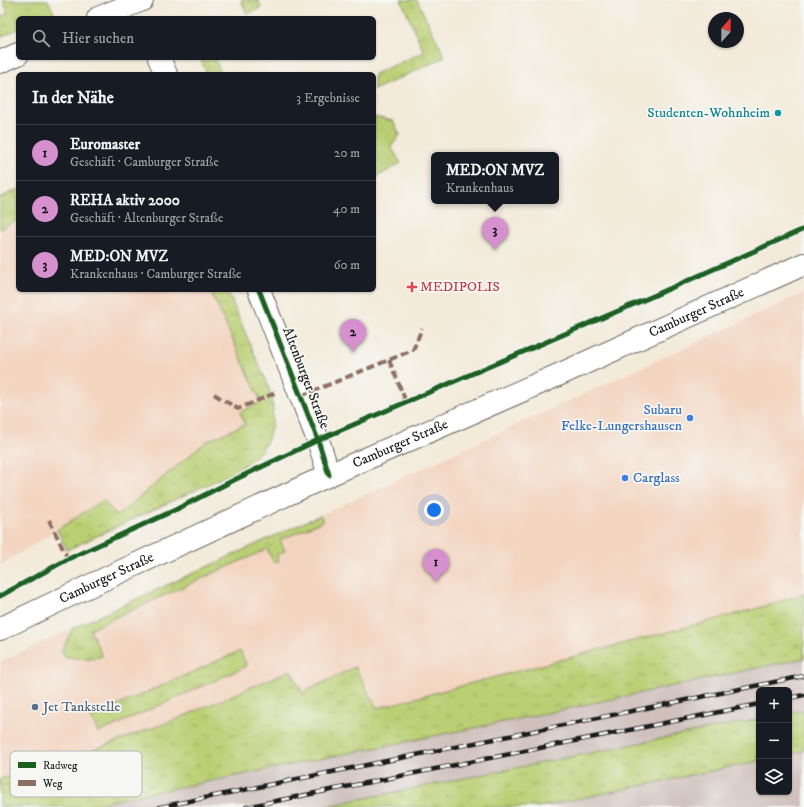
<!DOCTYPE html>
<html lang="de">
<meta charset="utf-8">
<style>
body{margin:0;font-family:"IM FELL DW Pica",serif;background:#242831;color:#f1f3f6}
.controls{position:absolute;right:12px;bottom:12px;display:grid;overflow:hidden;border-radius:6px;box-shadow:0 1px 3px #0004}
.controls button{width:36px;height:36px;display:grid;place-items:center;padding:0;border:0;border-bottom:1px solid #363941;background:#171b24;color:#f1f3f6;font:20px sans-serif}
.compass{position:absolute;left:708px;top:12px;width:36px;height:36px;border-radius:50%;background:#171b24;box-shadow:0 1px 3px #0004;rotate:21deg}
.you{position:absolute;left:434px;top:510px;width:14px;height:14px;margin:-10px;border:3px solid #fff;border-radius:50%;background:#1a73e8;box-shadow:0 0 0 6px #1a73e833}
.badge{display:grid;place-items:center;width:26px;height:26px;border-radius:50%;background:#d690ce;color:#111;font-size:13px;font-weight:700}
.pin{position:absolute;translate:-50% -33px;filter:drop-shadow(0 1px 2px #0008)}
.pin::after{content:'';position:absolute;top:21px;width:14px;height:12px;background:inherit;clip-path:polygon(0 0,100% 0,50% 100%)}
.popup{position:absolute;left:431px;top:152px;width:128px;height:52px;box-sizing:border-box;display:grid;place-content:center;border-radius:6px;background:#171b24;filter:drop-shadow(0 1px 3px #0005);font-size:13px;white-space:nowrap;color:#9ea1a6}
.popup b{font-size:15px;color:#f1f3f6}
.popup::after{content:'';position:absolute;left:50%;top:100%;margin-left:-8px;border:8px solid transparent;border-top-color:#171b24}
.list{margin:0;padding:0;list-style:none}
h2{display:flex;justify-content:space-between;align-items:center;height:52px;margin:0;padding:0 16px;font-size:17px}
h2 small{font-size:13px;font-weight:400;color:#9ea1a6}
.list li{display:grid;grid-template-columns:26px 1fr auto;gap:12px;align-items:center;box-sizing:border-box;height:56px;padding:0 16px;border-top:1px solid #363941}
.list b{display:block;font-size:15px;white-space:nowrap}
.list p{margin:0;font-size:13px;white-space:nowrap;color:#9ea1a6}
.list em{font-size:13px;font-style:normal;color:#9ea1a6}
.icon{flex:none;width:22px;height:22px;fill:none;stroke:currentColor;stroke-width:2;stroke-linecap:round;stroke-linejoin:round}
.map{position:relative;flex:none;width:804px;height:807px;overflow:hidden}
.search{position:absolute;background:#171b24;box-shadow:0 1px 3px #0004;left:16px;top:16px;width:360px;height:44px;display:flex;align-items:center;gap:10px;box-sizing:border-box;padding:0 14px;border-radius:6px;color:#9ea1a6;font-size:15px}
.panel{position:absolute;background:#171b24;box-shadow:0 1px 3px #0004;left:16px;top:72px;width:360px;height:220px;border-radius:6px}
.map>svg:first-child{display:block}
.built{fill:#f3d4bf}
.industrial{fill:#cfc0bb}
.grass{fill:url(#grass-tufts);stroke:#6b7648}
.park{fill:url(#park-dots);stroke:#6b7648}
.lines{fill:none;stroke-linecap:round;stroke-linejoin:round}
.minor-casing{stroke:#67645e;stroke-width:24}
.major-casing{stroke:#67645e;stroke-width:24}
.minor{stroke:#fff;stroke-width:22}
.major{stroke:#fff;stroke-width:22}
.rail-casing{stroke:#1c1c1c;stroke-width:4.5}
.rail{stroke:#f6f6f2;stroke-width:3;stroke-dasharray:9;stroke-linecap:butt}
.quiet{stroke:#8d6e63;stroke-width:4;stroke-dasharray:8 4;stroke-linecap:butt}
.cycleway-casing{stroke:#f6f6f2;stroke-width:8}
.cycleway{stroke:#1b5e20;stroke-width:5}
.culture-dot{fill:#0f9aa8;stroke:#f6f6f2;stroke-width:1.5}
.health-dot{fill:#e0444e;stroke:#f6f6f2;stroke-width:1.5}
.shop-dot{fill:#3f7fe0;stroke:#f6f6f2;stroke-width:1.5}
.service-dot{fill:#5c6f8a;stroke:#f6f6f2;stroke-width:1.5}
.labels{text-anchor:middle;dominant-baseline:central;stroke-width:3.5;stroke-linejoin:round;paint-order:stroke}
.culture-label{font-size:14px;fill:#0d838f;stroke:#f6f6f2;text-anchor:end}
.health-label{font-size:14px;fill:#be3a42;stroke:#f6f6f2;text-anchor:start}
.street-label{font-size:14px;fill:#1c1c1c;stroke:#f6f6f2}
.shop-label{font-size:14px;fill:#366cbe;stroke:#f6f6f2;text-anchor:end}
.service-label{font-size:14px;fill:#4e5e75;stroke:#f6f6f2;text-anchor:start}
.key{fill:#f6f6f2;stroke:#b5b5b2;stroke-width:1}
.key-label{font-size:11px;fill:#1c1c1c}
</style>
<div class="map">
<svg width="804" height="807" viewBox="0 0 804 807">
<defs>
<pattern id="grass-tufts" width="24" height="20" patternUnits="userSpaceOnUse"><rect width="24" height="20" fill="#bacf73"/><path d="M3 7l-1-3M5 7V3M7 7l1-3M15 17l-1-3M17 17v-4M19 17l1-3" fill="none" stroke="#9fb163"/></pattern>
<pattern id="park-dots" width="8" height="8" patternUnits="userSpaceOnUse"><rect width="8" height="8" fill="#bacf73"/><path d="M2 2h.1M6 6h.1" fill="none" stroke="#9fb163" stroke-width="1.8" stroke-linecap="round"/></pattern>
</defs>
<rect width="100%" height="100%" fill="#f6f6f2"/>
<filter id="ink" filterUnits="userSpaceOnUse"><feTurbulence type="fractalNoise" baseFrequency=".025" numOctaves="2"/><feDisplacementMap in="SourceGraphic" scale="8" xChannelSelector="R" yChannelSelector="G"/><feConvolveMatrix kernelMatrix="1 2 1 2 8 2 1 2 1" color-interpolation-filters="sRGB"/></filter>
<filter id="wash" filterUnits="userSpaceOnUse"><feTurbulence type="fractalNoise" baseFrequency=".012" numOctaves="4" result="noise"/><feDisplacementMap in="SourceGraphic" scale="16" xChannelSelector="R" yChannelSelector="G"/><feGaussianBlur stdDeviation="0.9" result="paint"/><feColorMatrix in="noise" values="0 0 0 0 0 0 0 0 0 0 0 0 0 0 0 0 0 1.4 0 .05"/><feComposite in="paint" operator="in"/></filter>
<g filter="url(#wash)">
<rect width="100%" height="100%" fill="#f3ead9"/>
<path class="built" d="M 18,220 L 18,290 L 210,290 L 261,402 L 246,424 L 207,441 L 117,516 L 103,500 L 0,566 L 0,229 Z
M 804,293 L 804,594 L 755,609 L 377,708 L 87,758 L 0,779 L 0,662 Z"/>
<path class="industrial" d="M 804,658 L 804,710 L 789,713 L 789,690 L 759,690 L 759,719 L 321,807 L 81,807 L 528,717 Z
M 804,751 L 804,807 L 539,807 L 759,761 L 759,792 L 789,792 L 789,754 Z"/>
<path class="grass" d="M 3,0 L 48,0 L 54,13 L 43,18 L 18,18 L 18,29 L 0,37 L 0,17 L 8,13 Z
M 401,0 L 417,0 L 445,57 L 374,90 L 374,74 L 424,52 Z
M 18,189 L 18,220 L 0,229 L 0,198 Z
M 210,290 L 227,290 L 269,388 L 273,407 L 272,424 L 268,439 L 261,451 L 246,464 L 234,472 L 67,550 L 57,530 L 103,500 L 117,516 L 207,441 L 245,424 L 240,412 L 261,402 Z
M 320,515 L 323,521 L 280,540 L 285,551 L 277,555 L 279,561 L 274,563 L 267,549 L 90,629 L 102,656 C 89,660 78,659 64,656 L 62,650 L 73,628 Z
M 804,594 L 804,658 L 528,717 L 81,807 L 0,807 L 0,779 L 87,758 L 85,753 L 177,719 L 291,670 L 302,693 L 355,667 L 377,708 L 755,609 Z
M 240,651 L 247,666 L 98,733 L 91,717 Z
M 804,710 L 804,751 L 789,754 L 789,713 Z
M 759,719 L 759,761 L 539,807 L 321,807 Z"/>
<path class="park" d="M 241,0 L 258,0 L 261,8 L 247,14 Z
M 200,58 L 215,58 L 221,74 L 207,74 Z
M 374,117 L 393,121 L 400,135 L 391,147 L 401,163 L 377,177 L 374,175 Z"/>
</g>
<g filter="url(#ink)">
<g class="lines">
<g class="minor-casing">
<path id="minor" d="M 98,18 L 142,0
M 159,58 L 166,74
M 0,62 L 18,54
M 259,290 L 318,440 L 329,475"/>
</g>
<g class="major-casing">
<g id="major">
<path id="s1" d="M 0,629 L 85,588 L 329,475 L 565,372 L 804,264"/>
</g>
</g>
<use href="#minor" class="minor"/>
<use href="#major" class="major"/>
<g class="rail-casing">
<path id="rail" d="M 789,698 L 804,695
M 160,807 L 804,676
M 246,807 L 759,704"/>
</g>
<use href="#rail" class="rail"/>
<path class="quiet" d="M 389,360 L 406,402
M 214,394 L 238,409 L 275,393
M 301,396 L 413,350 L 422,328
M 49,520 L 68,559"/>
<g class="cycleway-casing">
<path id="cycleway" d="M 259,290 L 318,440 L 329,475
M 0,596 L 68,559 L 175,510 L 234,480 L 318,440 L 653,296 L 804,229"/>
</g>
<use href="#cycleway" class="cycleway"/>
</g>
</g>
<circle class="culture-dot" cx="778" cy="113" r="4"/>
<path class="health-dot" d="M410 281h4v4h4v4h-4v4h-4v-4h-4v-4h4z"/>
<g class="shop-dot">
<circle cx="690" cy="418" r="4"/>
<circle cx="625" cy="478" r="4"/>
</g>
<circle class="service-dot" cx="35" cy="707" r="4"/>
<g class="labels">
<g class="culture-label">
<text x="770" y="113">Studenten-Wohnheim</text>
</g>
<g class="health-label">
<text x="420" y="287">MEDIPOLIS</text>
</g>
<g class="street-label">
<text stroke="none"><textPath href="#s1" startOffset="765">Camburger Straße</textPath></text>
<text transform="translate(306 378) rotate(69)">Altenburger Straße</text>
<text stroke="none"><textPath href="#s1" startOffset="441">Camburger Straße</textPath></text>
<text stroke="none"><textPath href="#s1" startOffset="118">Camburger Straße</textPath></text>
</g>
<g class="shop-label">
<text x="682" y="410">Subaru<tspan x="682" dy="16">Felke-Lungershausen</tspan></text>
<text x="633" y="478" text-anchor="start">Carglass</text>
</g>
<g class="service-label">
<text x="43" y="707">Jet Tankstelle</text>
</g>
</g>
<rect x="10" y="751" width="132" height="46" rx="6" class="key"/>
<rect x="18" y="762" width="18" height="6" fill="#1b5e20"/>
<rect x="18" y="780" width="18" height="6" fill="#8d6e63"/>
<g class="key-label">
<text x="43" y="769">Radweg</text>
<text x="43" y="787">Weg</text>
</g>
</svg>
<div class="controls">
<button>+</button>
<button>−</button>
<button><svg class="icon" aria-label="layers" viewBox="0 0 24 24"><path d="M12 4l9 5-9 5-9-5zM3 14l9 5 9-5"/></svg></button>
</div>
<svg class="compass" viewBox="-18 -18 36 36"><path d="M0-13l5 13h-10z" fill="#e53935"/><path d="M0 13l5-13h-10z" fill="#9ea1a6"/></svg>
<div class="you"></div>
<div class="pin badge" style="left:436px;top:582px">1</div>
<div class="pin badge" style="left:353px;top:352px">2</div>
<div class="pin badge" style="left:495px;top:250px">3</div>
<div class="popup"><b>MED:ON MVZ</b>Krankenhaus</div>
<div class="search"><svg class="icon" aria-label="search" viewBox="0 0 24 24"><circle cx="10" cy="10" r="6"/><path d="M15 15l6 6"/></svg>Hier suchen</div>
<section class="panel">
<h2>In der Nähe<small>3 Ergebnisse</small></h2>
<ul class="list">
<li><span class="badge">1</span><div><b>Euromaster</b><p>Geschäft · Camburger Straße</p></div><em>20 m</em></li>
<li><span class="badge">2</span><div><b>REHA aktiv 2000</b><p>Geschäft · Altenburger Straße</p></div><em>40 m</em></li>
<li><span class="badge">3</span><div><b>MED:ON MVZ</b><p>Krankenhaus · Camburger Straße</p></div><em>60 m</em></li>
</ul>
</section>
</div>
